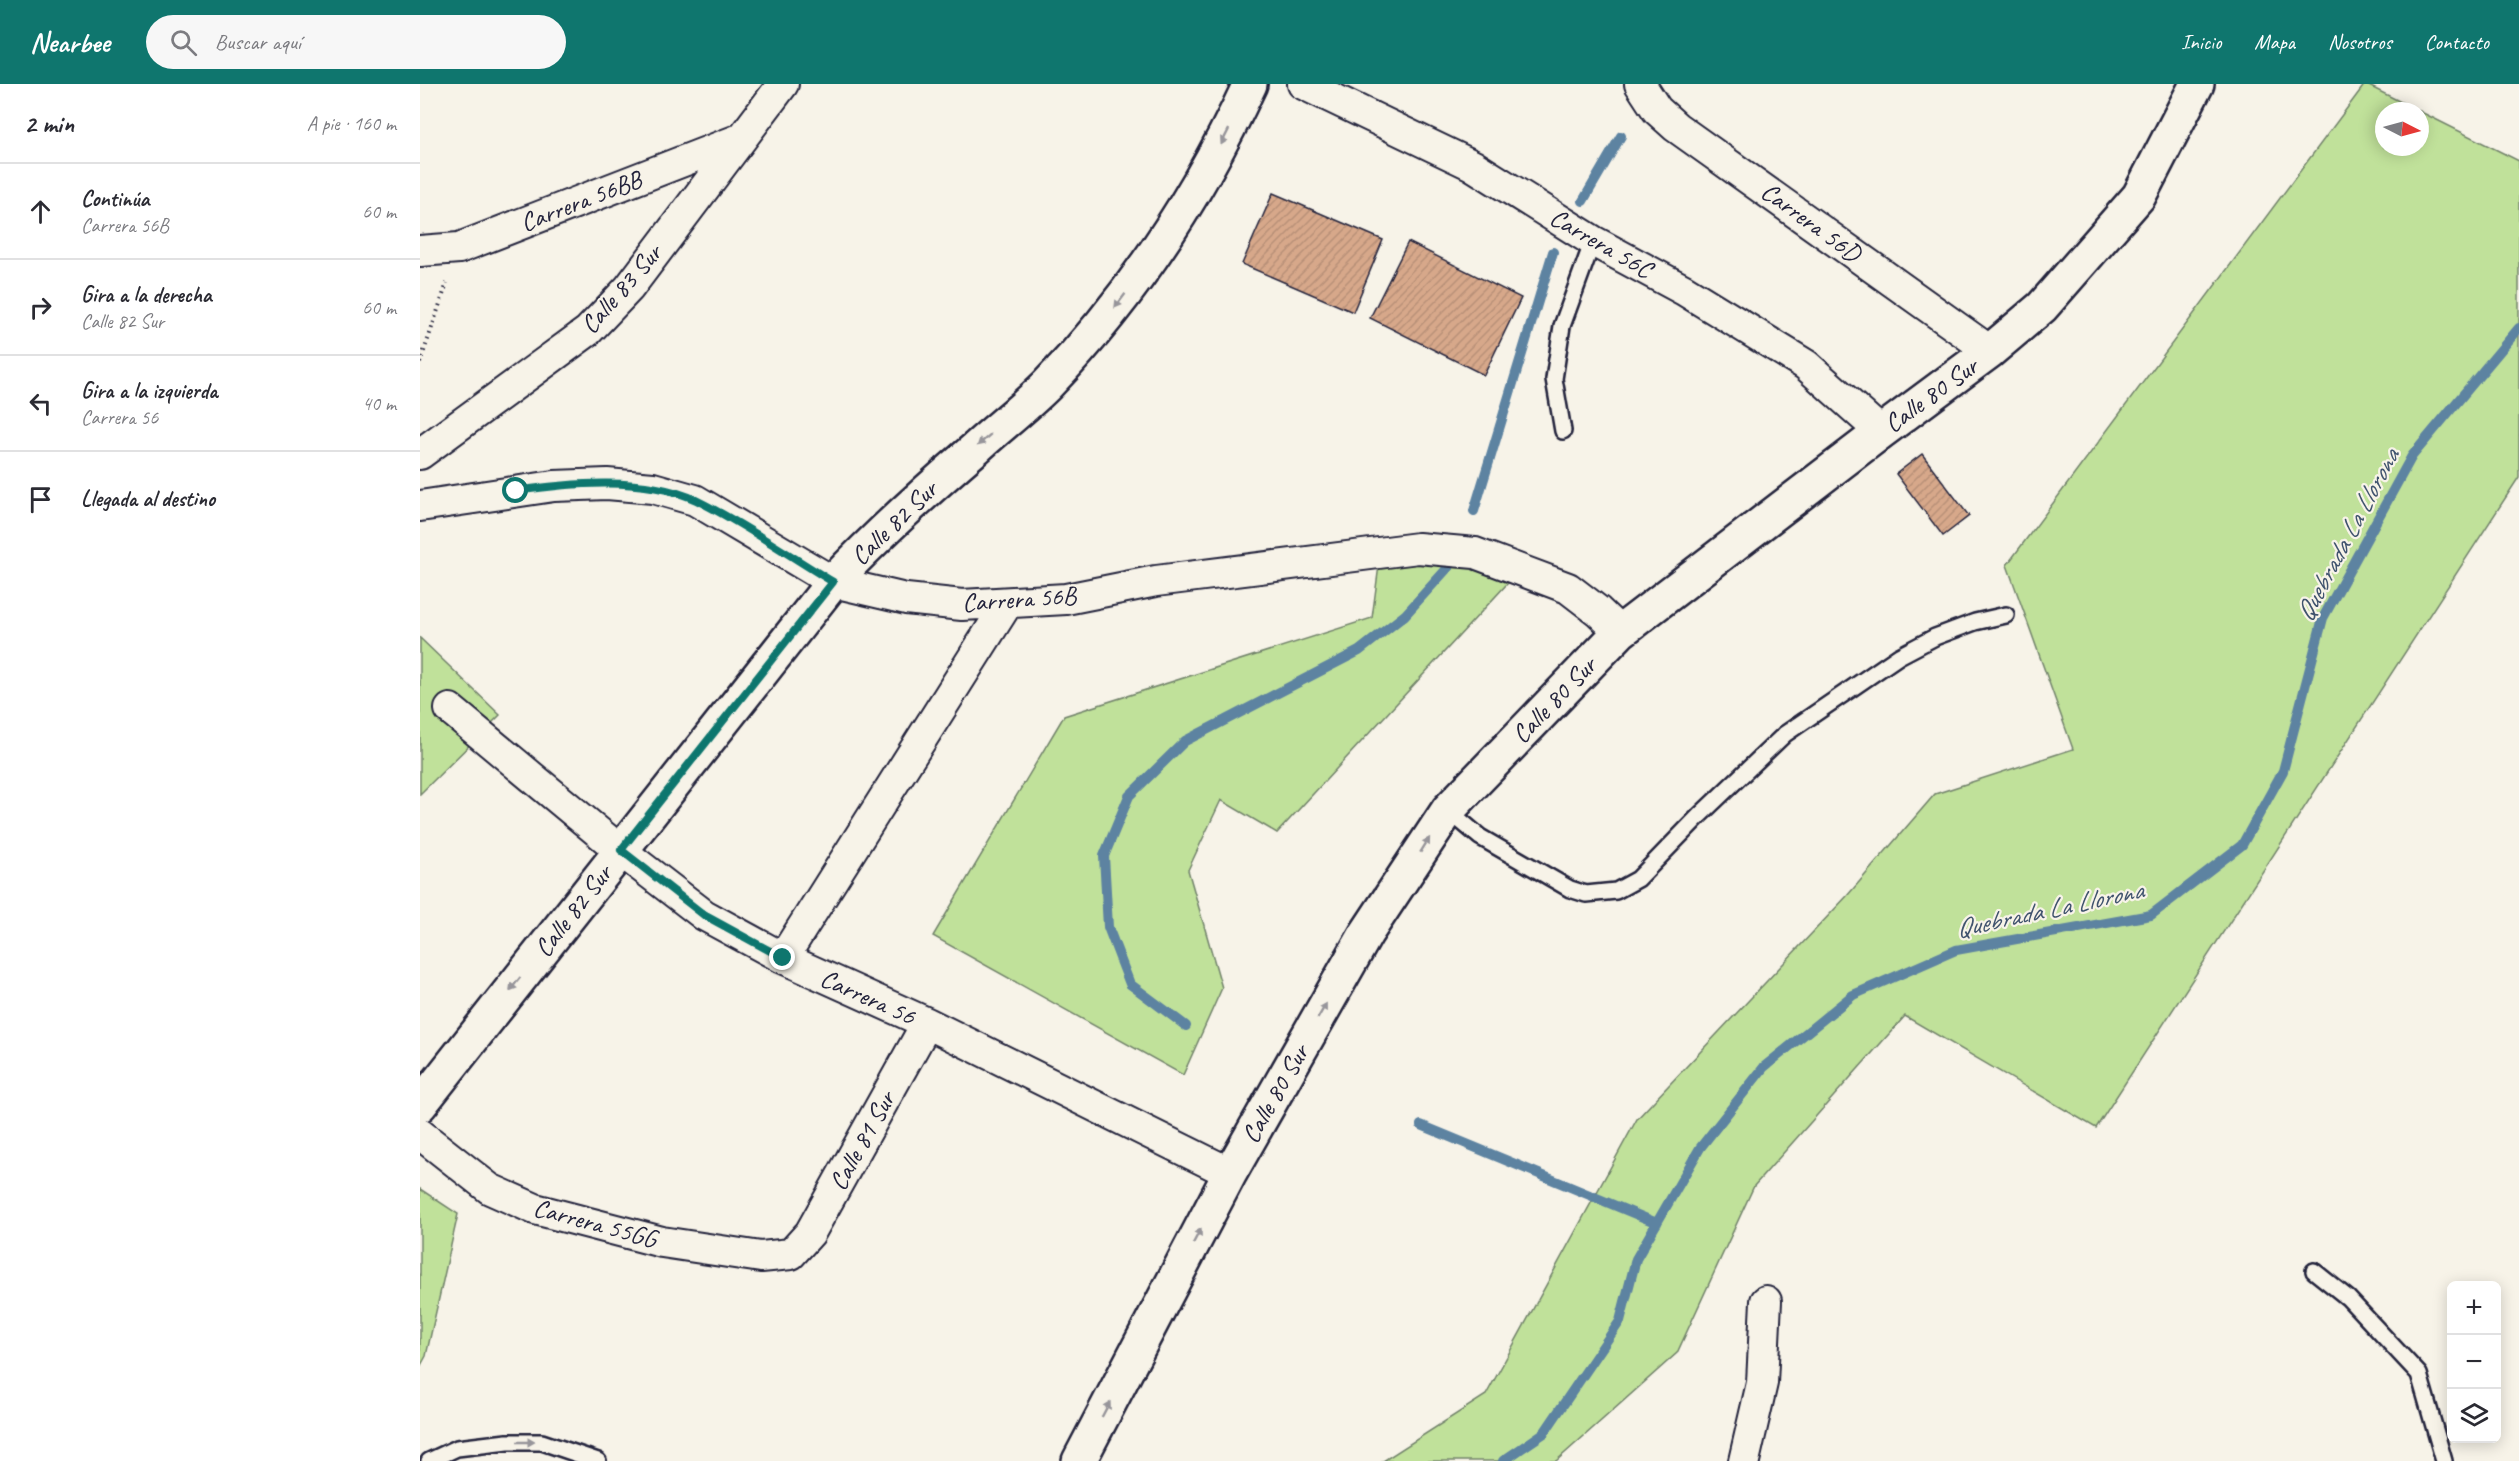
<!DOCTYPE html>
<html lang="es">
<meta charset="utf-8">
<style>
body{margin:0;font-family:Caveat,sans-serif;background:#f7f7f7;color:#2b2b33}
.controls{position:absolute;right:18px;bottom:18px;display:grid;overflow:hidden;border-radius:9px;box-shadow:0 3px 15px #0003}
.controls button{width:54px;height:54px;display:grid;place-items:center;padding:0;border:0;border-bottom:2px solid #e1e1e2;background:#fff;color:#2b2b33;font:30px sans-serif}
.compass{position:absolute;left:1955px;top:18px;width:54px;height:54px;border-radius:50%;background:#fff;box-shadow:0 3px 15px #0003;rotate:96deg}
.stop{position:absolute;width:18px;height:18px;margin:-14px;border:4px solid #0f766e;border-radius:50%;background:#fff}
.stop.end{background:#0f766e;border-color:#fff;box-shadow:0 2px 6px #0008}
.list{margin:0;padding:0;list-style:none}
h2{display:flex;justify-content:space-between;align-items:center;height:78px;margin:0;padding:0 24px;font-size:26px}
h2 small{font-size:20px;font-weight:400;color:#7c7c81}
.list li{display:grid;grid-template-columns:39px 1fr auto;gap:18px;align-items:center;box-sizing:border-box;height:96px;padding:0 24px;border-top:2px solid #e1e1e2}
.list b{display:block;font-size:22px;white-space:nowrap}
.list p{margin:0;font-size:20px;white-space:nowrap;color:#7c7c81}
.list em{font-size:20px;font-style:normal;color:#7c7c81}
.icon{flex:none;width:33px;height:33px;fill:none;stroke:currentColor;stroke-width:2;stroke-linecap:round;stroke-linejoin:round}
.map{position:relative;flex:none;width:2099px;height:1377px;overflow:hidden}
header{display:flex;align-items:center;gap:36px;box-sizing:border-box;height:84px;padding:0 30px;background:#0f766e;color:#fff}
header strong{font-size:28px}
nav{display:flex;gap:33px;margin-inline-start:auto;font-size:21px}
.search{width:420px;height:54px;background:#f7f7f7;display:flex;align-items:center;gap:15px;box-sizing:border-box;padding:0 21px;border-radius:33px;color:#7c7c81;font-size:22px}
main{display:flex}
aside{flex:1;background:#fff}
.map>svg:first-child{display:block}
.green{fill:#c0e19a;stroke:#71826a;stroke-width:1.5;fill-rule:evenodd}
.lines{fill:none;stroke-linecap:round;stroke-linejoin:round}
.stream{stroke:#5d83a1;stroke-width:10}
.building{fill:url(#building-hatch);stroke:#22223b;stroke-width:1.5}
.lane-casing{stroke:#22223b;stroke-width:20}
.street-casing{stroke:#22223b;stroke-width:34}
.secondary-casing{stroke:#22223b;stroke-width:38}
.path{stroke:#22223b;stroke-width:4;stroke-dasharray:1.5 4.5;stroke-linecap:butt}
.lane{stroke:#f7f3e8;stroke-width:15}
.street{stroke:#f7f3e8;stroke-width:30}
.secondary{stroke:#f7f3e8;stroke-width:33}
.oneway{fill:#97959a}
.route{stroke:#0f766e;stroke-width:8}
.labels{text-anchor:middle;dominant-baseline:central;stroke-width:4.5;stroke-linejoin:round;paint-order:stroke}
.street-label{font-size:26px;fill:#22223b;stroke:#f7f3e8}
.water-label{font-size:27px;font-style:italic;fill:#40536e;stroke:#f7f3e8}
</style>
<header>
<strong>Nearbee</strong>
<div class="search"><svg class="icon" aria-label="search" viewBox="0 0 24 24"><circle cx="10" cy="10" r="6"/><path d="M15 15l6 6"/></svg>Buscar aquí</div>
<nav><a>Inicio</a><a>Mapa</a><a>Nosotros</a><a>Contacto</a></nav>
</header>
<main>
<aside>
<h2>2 min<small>A pie · 160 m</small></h2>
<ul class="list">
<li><svg class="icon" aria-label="ahead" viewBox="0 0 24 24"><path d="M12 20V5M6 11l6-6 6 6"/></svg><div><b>Continúa</b><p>Carrera 56B</p></div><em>60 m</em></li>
<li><svg class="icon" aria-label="right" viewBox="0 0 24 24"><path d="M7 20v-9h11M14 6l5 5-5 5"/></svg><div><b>Gira a la derecha</b><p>Calle 82 Sur</p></div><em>60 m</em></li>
<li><svg class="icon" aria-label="left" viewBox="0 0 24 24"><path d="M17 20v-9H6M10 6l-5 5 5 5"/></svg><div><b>Gira a la izquierda</b><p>Carrera 56</p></div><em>40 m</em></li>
<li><svg class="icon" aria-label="arrive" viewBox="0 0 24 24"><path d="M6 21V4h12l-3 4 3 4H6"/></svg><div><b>Llegada al destino</b></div></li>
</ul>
</aside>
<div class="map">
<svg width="2099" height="1377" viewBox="0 0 2099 1377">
<defs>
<pattern id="building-hatch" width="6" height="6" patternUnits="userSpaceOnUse" patternTransform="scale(1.5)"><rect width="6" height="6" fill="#d7a88a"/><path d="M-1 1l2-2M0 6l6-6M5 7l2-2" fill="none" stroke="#b89078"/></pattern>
</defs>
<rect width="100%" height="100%" fill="#f7f3e8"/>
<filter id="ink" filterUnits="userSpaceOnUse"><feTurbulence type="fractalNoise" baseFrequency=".0167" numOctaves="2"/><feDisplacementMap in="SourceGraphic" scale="12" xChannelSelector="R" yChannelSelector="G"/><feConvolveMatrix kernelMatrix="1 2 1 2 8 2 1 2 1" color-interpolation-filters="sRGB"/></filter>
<g filter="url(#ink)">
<path class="green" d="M 1945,0 L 2099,77 L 2099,393 L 1676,1044 L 1485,932 L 1334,1102 L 1257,1269 L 1136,1377 L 963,1377 L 1066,1311 L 1217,1035 L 1427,812 L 1515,710 L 1653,665 L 1587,481 ZM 1964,27 L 2000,27 L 2000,63 L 1964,63 Z
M 960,474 L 1098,488 L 857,749 L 801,716 L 768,786 L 802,904 L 763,991 L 513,852 L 644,632 L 952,534 Z
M 0,554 L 80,631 L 0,710 Z
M 0,1105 L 38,1130 L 6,1272 L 0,1283 Z"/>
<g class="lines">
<path class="stream" d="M 1163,117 L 1201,52
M 1054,427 L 1133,168
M 766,942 L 710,900 L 688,843 L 684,772 L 709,712 L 765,657 L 939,567 L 985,531 L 1033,478
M 1001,1041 L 1237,1139
M 1083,1377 L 1124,1349 L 1200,1237 L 1216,1175 L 1280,1064 L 1344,983 L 1433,911 L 1536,866 L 1731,831 L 1822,761 L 1863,687 L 1903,534 L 1992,372 L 2099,244"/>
</g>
<path class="building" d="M 853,109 L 963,156 L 933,228 L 822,180 Z
M 988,158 L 1101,214 L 1064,291 L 950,234 Z
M 1502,370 L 1549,432 L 1523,452 L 1476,390 Z"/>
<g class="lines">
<g class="lane-casing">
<path id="lane" d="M 1143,347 L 1134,295 L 1142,242 L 1173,157
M 1028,726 L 1060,753 L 1150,805 L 1166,810 L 1196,807 L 1218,795 L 1280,731 L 1365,650 L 1479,572 L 1515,553 L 1555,538 L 1586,531
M 1894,1187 L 1928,1214 L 1999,1290 L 2024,1377
M 9,1377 L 37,1364 L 87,1358 L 122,1358 L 178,1377"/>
</g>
<g class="street-casing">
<path id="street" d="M 883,0 L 1052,81 L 1173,157 L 1264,206 L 1386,281 L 1461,348
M 1220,0 L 1237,26 L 1256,43 L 1570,267
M 0,167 L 39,164 L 320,55
M 0,370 L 168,247 L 209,204 L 363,0
M 0,422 L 134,402 L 187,400 L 233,404 L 275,416 L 413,498 L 486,515 L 542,521 L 646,515 L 736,497 L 998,464 L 1055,469 L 1148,504 L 1178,527 L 1200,548
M 30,625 L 201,767 L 284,831 L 363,874 L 507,939 L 810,1089
M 363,874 L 587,520
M 0,1050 L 70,1105 L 115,1125 L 242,1158 L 341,1173 L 371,1170 L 390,1149 L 507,939
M 1324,1377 L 1342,1299 L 1346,1217"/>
</g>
<g class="secondary-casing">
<path id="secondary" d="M 0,1021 L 413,498 C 458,450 506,407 556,364 C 579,343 605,323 627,301 C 712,213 779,110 830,0
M 659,1377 L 810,1089 L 946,850 L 1028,726 L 1200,548 L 1461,348 L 1570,267 L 1622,223 L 1719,112 L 1777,0"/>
</g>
<path class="path" d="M 0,279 L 27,199"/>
<use href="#lane" class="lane"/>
<use href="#street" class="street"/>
<use href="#secondary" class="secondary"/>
</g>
<defs><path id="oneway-solid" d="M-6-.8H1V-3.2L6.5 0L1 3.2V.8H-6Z" transform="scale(1.5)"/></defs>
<g class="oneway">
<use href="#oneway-solid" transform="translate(805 53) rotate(117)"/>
<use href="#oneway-solid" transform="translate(700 217) rotate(127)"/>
<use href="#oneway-solid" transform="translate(564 356) rotate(139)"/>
<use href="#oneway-solid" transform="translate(1005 761) rotate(-58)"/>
<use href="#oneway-solid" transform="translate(95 900) rotate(128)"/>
<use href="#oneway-solid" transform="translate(902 927) rotate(-60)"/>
<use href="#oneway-solid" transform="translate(777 1152) rotate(-62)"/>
<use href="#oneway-solid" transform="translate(686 1325) rotate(-62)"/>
<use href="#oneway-solid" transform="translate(106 1358)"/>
</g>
</g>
<g class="lines" filter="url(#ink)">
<path class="route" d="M 96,407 C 150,399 225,392 276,416 C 323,439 368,471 413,498 L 201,766 L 284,831 L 363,874"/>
</g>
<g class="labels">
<g class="street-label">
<text transform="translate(161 117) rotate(-21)">Carrera 56BB</text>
<text transform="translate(1391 138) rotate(36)">Carrera 56D</text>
<text transform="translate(1181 159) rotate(30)">Carrera 56C</text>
<text transform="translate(201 205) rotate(-49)">Calle 83 Sur</text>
<text transform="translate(1511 311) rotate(-36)">Calle 80 Sur</text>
<text transform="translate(474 439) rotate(-44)">Calle 82 Sur</text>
<text transform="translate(599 515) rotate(-4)">Carrera 56B</text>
<text transform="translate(1134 616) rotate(-46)">Calle 80 Sur</text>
<text transform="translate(153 827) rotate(-52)">Calle 82 Sur</text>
<text transform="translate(448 913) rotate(24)">Carrera 56</text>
<text transform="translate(855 1010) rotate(-60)">Calle 80 Sur</text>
<text transform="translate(442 1057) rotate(-61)">Calle 81 Sur</text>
<text transform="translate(175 1139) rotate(15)">Carrera 55GG</text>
</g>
<g class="water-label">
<text transform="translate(1927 451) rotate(-62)">Quebrada La Llorona</text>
<text transform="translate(1629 825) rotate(-12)">Quebrada La Llorona</text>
</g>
</g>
</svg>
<div class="controls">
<button>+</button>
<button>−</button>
<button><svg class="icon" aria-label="layers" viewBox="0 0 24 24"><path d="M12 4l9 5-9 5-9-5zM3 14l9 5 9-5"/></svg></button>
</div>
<svg class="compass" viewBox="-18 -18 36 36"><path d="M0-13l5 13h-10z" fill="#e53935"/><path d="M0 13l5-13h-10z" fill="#7c7c81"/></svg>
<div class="stop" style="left:96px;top:407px"></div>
<div class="stop end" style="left:363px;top:874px"></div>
</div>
</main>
